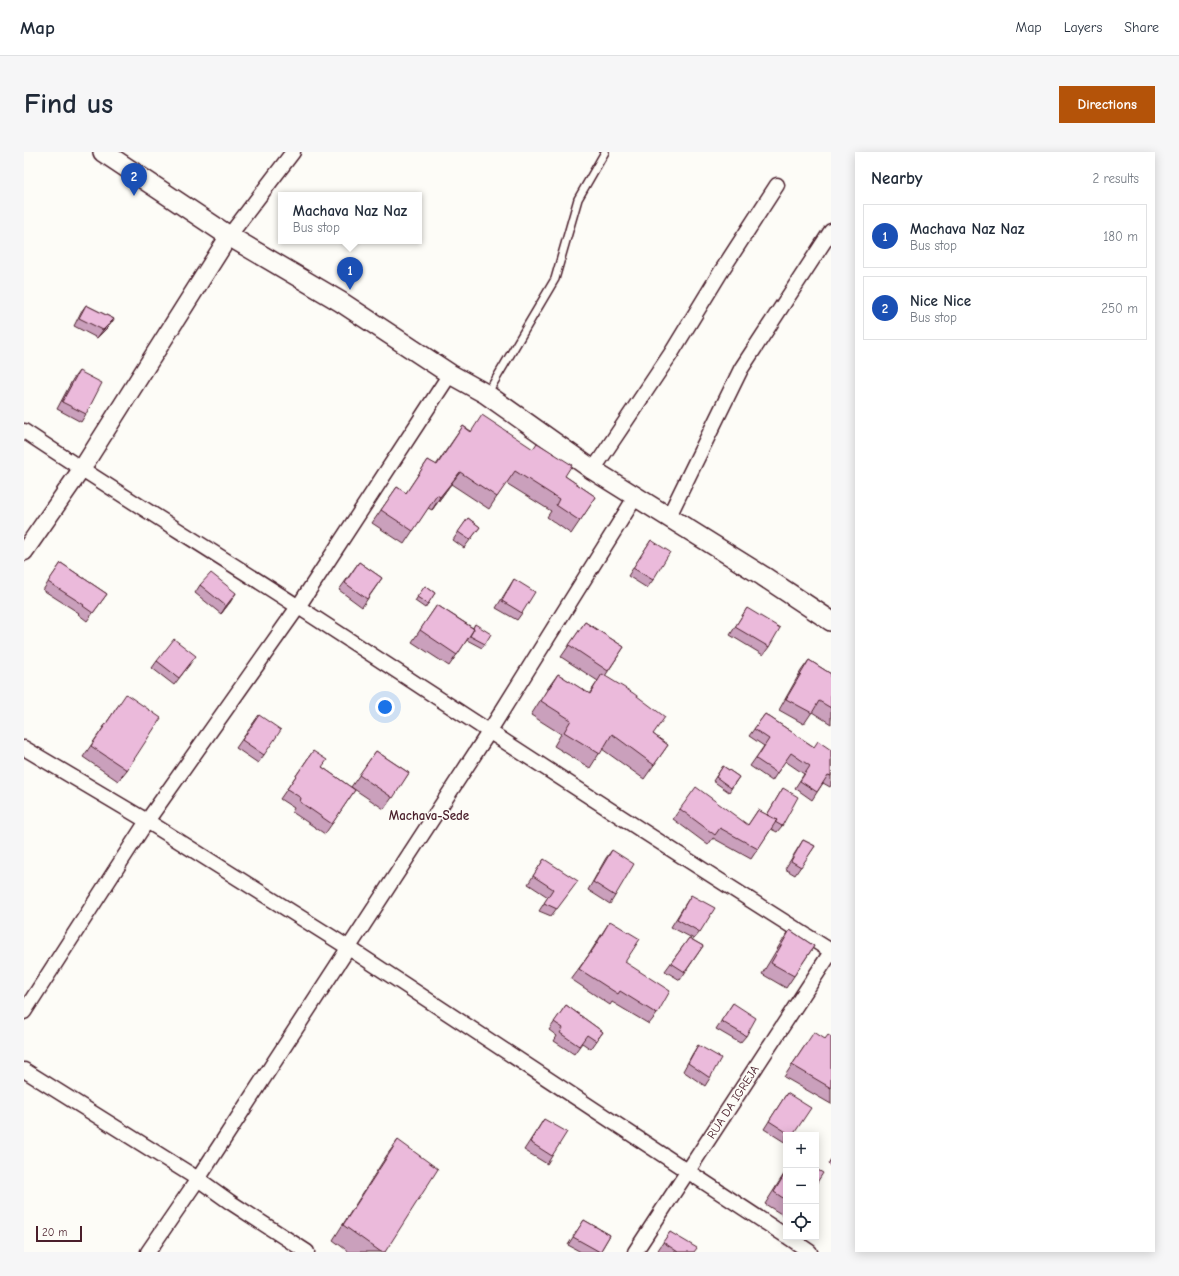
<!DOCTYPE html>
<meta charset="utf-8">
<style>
body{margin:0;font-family:"Comic Neue",sans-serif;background:#f6f6f7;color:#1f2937}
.controls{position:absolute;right:12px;bottom:12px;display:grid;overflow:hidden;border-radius:0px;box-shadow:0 2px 10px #0003}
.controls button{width:36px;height:36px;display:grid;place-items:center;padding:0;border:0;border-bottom:1px solid #e0e1e3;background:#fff;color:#1f2937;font:20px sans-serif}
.scale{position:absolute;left:12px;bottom:10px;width:46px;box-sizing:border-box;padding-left:4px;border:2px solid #4a1f2b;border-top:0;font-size:11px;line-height:14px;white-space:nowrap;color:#4a1f2b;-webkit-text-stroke:3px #fdfcf7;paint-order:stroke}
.you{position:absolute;left:361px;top:555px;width:14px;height:14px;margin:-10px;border:3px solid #fff;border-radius:50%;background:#1a73e8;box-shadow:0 0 0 6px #1a73e833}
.badge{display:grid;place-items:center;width:26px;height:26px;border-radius:50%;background:#b45309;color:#fff;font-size:13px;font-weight:700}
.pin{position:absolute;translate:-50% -33px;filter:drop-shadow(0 1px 2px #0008)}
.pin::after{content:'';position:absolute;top:21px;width:14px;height:12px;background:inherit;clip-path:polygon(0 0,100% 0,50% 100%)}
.popup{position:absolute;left:254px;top:40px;width:144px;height:52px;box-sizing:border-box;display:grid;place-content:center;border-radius:0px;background:#fff;filter:drop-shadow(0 1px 3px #0005);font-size:13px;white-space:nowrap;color:#747a83}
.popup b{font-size:15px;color:#1f2937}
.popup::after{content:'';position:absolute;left:50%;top:100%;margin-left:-8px;border:8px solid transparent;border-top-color:#fff}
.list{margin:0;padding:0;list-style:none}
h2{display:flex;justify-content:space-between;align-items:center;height:52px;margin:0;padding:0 16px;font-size:17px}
h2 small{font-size:13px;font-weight:400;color:#747a83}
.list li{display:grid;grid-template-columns:26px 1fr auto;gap:12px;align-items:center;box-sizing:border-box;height:64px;margin:0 8px 8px;padding:0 8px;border:1px solid #e0e1e3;border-radius:0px}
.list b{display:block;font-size:15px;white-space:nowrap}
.list p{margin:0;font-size:13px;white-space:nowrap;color:#747a83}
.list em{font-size:13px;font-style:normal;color:#747a83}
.icon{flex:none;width:22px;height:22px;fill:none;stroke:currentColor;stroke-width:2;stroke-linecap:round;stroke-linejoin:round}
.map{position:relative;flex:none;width:807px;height:1100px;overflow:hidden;border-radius:0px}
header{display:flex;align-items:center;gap:24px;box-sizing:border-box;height:56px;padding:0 20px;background:#fff;border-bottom:1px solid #e0e1e3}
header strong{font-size:19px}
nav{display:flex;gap:22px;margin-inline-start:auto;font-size:14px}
.intro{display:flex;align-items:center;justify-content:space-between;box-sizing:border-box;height:96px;padding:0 24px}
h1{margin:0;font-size:28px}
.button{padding:10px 18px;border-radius:0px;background:#b45309;color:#fff;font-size:14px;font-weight:700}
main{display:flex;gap:24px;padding:0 24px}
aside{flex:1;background:#fff;border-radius:0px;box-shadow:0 2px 10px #0003}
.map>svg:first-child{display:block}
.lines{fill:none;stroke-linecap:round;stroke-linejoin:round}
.service-casing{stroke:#4a1f2b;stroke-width:10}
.minor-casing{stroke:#4a1f2b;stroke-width:17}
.tertiary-casing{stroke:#4a1f2b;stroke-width:20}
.secondary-casing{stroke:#4a1f2b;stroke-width:22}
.service{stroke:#fdfcf7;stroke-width:7}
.minor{stroke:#fdfcf7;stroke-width:14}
.tertiary{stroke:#fdfcf7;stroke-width:17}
.secondary{stroke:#fdfcf7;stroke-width:19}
.wall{fill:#caa0bc;stroke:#4a1f2b}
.shaded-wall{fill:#a48299;stroke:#4a1f2b}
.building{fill:#ebbadb;stroke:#4a1f2b}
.labels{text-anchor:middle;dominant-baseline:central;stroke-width:3;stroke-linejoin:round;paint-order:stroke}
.street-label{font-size:12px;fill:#4a1f2b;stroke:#fdfcf7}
.neighbourhood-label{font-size:13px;font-weight:bold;fill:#4a1f2b;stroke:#fdfcf7}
</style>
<header>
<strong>Map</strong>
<nav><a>Map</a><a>Layers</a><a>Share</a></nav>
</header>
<div class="intro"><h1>Find us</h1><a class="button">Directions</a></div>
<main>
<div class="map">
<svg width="807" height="1100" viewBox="0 0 807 1100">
<rect width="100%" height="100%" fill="#fdfcf7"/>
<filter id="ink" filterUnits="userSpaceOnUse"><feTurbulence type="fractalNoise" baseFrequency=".025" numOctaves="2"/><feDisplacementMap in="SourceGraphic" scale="8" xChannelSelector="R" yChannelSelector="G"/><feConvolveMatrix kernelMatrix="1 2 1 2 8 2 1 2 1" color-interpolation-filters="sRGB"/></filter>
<g filter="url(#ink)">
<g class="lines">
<g class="service-casing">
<path id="service" d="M 463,242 L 531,127 L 554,47 L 581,0"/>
</g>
<g class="minor-casing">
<path id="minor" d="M 205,84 L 269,0
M 0,279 C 91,340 184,396 276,456 C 453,571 628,687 807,799
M 569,318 L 648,200 L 698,118 L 753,33
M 645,364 L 717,217 L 807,79
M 0,596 L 123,669 L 325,796 L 762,1084
M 0,860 L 123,669 L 274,455 L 426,222
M 0,918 L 174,1027 L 206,1050 L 283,1100
M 764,1085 L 786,1100
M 124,1100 L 174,1027 L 465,580 L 612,344
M 611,1100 L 807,800"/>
</g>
<g class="tertiary-casing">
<path id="tertiary" d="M 0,400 L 57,318 L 205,84"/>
</g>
<g class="secondary-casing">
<path id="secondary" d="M 79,0 L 205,84 L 317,150 L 426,222 L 462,242 L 569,318 L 739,424 L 807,469"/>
</g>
<use href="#service" class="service"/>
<use href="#minor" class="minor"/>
<use href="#tertiary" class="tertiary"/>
<use href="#secondary" class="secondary"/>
</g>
<path class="wall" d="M 62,153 L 90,167 L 85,174 L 73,186 L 50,174 L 57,160 Z
M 55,219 L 62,262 L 57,270 L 33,257 L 49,227 Z
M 439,274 L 447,279 L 541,324 L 572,345 L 547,382 L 523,365 L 527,359 L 482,331 L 465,357 L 427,332 L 408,358 L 404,356 L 380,392 L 348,371 L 373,335 L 382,341 L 404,308 L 412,313 Z
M 444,366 L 456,375 L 440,396 L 429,388 Z
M 627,388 L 629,428 L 623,436 L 604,424 Z
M 335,410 L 358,426 L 338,455 L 315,438 Z
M 37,411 L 83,442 L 63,469 L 54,462 L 55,461 L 19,438 Z
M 490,427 L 498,461 L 493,468 L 472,456 L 485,435 Z
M 176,433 L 207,449 L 197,462 L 171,441 Z
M 401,434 L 411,441 L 401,456 L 391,449 Z
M 413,453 L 449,476 L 451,472 L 461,492 L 458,496 L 443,488 L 425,514 L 388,490 Z
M 723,456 L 745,495 L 739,503 L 706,483 Z
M 561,470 L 600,495 L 581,524 L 629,582 L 644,593 L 620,627 L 578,597 L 566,616 L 530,594 L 537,582 L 507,563 L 524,536 L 534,522 L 565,542 L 574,529 L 537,505 Z
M 785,508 L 807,522 L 807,572 L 788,560 L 780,572 L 755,558 L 777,519 Z
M 133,509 L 166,512 L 150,533 L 128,516 Z
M 94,554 L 103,618 L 94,629 L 59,605 Z
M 741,562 L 790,595 L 807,598 L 807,633 L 806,635 L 799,631 L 788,648 L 771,636 L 780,622 L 761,609 L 748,629 L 726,614 L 740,594 L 725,584 Z
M 235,563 L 240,603 L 234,611 L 212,596 Z
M 289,599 L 298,615 L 331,638 L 301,682 L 268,660 L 270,656 L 256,647 Z
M 352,599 L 385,621 L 360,657 L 327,635 Z
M 699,614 L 715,625 L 705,640 L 689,629 Z
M 759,636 L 758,674 L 753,680 L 747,677 L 727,707 L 689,686 L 684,693 L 649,667 L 656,657 L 724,673 L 734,658 L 743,663 Z
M 779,688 L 791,694 L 771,723 L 761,717 Z
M 588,698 L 591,744 L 586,752 L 564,738 L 582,706 Z
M 520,707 L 548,736 L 527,764 L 515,759 L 524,745 L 504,732 Z
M 667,743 L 676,780 L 670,787 L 647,775 Z
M 586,769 L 601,810 L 633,862 L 625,872 L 588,850 L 586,853 L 547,827 L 564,804 L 579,780 Z
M 766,778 L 790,794 L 762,836 L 738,822 L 758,789 Z
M 665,786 L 679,794 L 656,828 L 641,819 Z
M 709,851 L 722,884 L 716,891 L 692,877 Z
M 542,853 L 579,880 L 567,897 L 558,891 L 550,902 L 530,889 L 533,884 L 525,878 Z
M 807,885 L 807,952 L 760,925 L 782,892 Z
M 674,893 L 686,926 L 681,934 L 659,919 L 669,901 Z
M 763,941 L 769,983 L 762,983 L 762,991 L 740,977 Z
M 520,967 L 528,1004 L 523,1012 L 500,998 Z
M 374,988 L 361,1100 L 325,1100 L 309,1088 L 363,1003 Z
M 807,1007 L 807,1015 L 804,1012 Z
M 762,1019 L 762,1065 L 741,1052 Z
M 560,1068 L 586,1083 L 576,1100 L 557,1100 L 544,1093 Z
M 646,1080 L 670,1100 L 637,1100 L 634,1098 Z"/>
<path class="shaded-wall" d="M 90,167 L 85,174 L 73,186 L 79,178 Z
M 436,320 L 427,332 L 408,358 L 416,345 Z
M 212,441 L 207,449 L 197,462 L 202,454 Z"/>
<path class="building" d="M 62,153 L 90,167 L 79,178 L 55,166 Z
M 55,219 L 78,231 L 62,262 L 38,250 Z
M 458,263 L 509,297 L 513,291 L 548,313 L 541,324 L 572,345 L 556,369 L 532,353 L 535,347 L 491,319 L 473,345 L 436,320 L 416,345 L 413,343 L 389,379 L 357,358 L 373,335 L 382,341 L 404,308 L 413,313 L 439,274 L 447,280 Z
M 444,366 L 456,375 L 446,388 L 434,380 Z
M 627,388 L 646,400 L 629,428 L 609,416 Z
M 335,410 L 358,426 L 343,447 L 321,431 Z
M 37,411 L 83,442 L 69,461 L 59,454 L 60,453 L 24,430 Z
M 187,421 L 212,441 L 202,454 L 176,433 Z
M 490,427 L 511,440 L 498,461 L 478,449 Z
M 401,434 L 411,441 L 404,452 L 393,445 Z
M 413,453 L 450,477 L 433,503 L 396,478 Z
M 723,456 L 756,476 L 745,495 L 711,475 Z
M 561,470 L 600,495 L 584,519 L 545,493 Z
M 451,472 L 467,482 L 461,492 L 446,484 L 450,477 L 449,476 Z
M 150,487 L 172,504 L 155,526 L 133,509 Z
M 785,508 L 807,522 L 807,556 L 795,549 L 788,561 L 762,547 Z
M 534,522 L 566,542 L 578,522 L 609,541 L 641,565 L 629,582 L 644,593 L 630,613 L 588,582 L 576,602 L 540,580 L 547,568 L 517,549 Z
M 102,542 L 137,566 L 103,618 L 67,594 Z
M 741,562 L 790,595 L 794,589 L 807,598 L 807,624 L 804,623 L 793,640 L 776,629 L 786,614 L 767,601 L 753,621 L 732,607 L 745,587 L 730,577 Z
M 235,563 L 257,578 L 240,603 L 218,588 Z
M 289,599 L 303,608 L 298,615 L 331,638 L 308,672 L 276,650 L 277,646 L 263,637 Z
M 352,599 L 385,621 L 369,646 L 335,623 Z
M 699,614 L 715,625 L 707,636 L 692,625 Z
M 672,635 L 724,673 L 734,658 L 753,668 L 734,697 L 696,676 L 691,683 L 656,657 Z
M 759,636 L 774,645 L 758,674 L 751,670 L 753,668 L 743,663 Z
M 779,688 L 791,694 L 777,715 L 767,709 Z
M 588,698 L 610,712 L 591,744 L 569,730 Z
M 520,707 L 554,729 L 533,757 L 520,751 L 529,737 L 509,724 Z
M 667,743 L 691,756 L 676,780 L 653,767 Z
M 586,769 L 616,787 L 601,810 L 646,839 L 633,862 L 596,839 L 594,842 L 555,817 L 570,796 Z
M 766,778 L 790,794 L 770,824 L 747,811 Z
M 665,786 L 679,794 L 661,820 L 647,811 Z
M 709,851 L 732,866 L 722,884 L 697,869 Z
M 542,853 L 579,880 L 572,889 L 563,883 L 555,894 L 536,881 L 539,876 L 530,870 Z
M 790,880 L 801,887 L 804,883 L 807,885 L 807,936 L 768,913 Z
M 674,893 L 697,906 L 686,926 L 664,911 Z
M 763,941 L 787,956 L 769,983 L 767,983 L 745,969 Z
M 520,967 L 543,980 L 528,1004 L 506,990 Z
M 374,988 L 414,1017 L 361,1100 L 357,1100 L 319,1073 Z
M 792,1017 L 799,1021 L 792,1032 Z
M 762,1020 L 762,1048 L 750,1040 Z
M 560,1068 L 586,1083 L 576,1100 L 549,1085 Z
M 646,1080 L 673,1096 L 670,1100 L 654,1100 L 639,1090 Z"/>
</g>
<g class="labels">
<g class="street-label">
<text transform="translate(709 950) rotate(-57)">RUA DA IGREJA</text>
</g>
<g class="neighbourhood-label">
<text x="405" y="663">Machava-Sede</text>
</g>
</g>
</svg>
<div class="controls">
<button>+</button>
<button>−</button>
<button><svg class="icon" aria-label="locate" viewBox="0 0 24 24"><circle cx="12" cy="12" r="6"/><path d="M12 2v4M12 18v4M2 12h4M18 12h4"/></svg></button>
</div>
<div class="scale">20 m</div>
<div class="you"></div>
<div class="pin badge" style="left:326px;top:138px;background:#1a4fb4">1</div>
<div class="popup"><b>Machava Naz Naz</b>Bus stop</div>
<div class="pin badge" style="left:110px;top:44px;background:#1a4fb4">2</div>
</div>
<aside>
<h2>Nearby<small>2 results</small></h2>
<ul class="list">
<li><span class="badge" style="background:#1a4fb4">1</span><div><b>Machava Naz Naz</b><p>Bus stop</p></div><em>180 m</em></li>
<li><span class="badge" style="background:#1a4fb4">2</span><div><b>Nice Nice</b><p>Bus stop</p></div><em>250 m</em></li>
</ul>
</aside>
</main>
